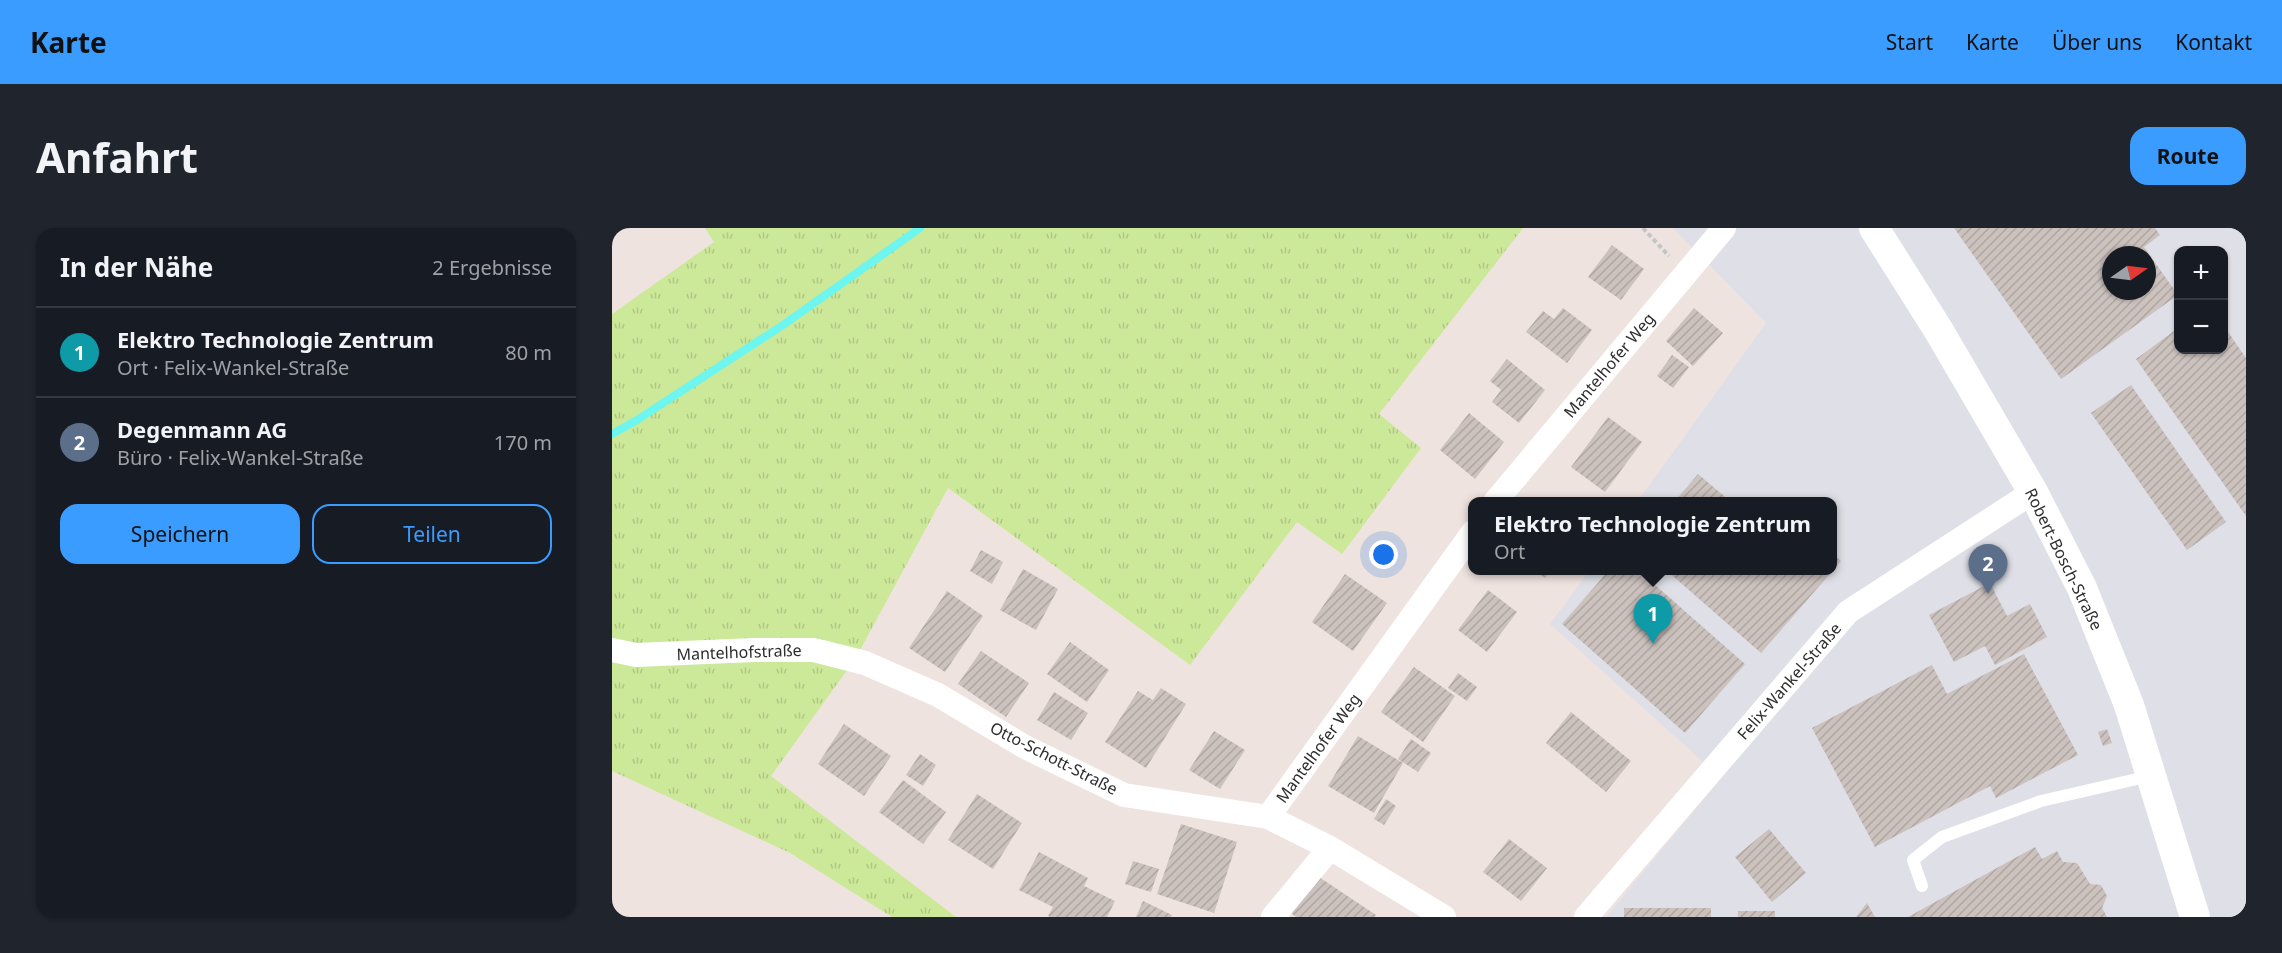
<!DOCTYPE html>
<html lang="de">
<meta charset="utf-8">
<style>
body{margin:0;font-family:"Noto Sans",sans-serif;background:#20242c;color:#f1f3f6}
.controls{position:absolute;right:18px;top:18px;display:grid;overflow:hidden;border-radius:12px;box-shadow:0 2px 4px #0004}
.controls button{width:54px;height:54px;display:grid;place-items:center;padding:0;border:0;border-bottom:2px solid #363941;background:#171b24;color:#f1f3f6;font:30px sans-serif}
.compass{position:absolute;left:1490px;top:18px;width:54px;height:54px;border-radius:50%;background:#171b24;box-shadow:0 2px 4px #0004;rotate:76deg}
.you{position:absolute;left:772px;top:327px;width:21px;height:21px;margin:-15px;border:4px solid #fff;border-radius:50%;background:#1a73e8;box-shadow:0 0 0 9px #1a73e833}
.badge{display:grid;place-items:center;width:39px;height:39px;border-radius:50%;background:#3b9cff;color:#fff;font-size:20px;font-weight:700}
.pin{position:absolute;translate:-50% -50px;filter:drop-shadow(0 2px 3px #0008)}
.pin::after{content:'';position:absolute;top:32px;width:21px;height:18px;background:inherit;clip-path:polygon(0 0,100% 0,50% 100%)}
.popup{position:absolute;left:856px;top:269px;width:369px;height:78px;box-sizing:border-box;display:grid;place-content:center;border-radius:12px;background:#171b24;filter:drop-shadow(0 2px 4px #0005);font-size:20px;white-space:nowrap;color:#9ea1a6}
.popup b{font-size:22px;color:#f1f3f6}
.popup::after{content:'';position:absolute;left:50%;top:100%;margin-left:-12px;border:12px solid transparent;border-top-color:#171b24}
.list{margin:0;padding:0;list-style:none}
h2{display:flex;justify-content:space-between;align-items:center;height:78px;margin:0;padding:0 24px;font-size:26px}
h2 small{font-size:20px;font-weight:400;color:#9ea1a6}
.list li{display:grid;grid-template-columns:39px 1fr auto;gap:18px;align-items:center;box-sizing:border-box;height:90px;padding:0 24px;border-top:2px solid #363941}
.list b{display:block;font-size:22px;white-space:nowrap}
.list p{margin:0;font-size:20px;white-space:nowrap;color:#9ea1a6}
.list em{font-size:20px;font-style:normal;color:#9ea1a6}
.actions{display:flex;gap:12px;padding:18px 24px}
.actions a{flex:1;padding:14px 0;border:2px solid #3b9cff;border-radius:18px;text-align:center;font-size:21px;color:#3b9cff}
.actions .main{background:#3b9cff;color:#111}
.map{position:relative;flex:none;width:1634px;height:689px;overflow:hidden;border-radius:18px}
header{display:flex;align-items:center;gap:36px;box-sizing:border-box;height:84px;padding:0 30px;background:#3b9cff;color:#111}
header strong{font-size:28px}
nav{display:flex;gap:33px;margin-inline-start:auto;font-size:21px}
.intro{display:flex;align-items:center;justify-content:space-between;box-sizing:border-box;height:144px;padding:0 36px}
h1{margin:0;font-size:42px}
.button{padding:15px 27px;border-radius:18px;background:#3b9cff;color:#111;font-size:21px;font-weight:700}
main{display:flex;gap:36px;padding:0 36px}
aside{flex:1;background:#171b24;border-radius:18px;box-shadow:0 2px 4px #0004}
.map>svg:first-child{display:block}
.industrial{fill:#dfdfe7;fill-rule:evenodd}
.grass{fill:url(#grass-tufts)}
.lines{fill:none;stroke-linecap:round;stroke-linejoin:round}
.stream{stroke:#6df5f0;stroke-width:8}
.building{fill:url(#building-hatch);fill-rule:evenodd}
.path{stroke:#c4c4c4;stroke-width:4;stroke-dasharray:4.5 3;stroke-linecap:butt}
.service{stroke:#fff;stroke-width:12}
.minor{stroke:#fff;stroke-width:24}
.tertiary{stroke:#fff;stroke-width:30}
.labels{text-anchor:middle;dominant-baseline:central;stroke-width:4.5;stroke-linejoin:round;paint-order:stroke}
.street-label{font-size:16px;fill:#2d2d2d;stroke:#fff}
</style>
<header>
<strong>Karte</strong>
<nav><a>Start</a><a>Karte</a><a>Über uns</a><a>Kontakt</a></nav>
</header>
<div class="intro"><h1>Anfahrt</h1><a class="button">Route</a></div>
<main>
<aside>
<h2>In der Nähe<small>2 Ergebnisse</small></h2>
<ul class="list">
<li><span class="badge" style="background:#0f9aa8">1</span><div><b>Elektro Technologie Zentrum</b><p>Ort · Felix-Wankel-Straße</p></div><em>80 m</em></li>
<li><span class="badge" style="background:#5c6f8a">2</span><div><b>Degenmann AG</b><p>Büro · Felix-Wankel-Straße</p></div><em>170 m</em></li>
</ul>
<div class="actions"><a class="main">Speichern</a><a>Teilen</a></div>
</aside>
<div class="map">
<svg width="1634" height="689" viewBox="0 0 1634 689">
<defs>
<pattern id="grass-tufts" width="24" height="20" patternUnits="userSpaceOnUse" patternTransform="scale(1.5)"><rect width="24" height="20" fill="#cce899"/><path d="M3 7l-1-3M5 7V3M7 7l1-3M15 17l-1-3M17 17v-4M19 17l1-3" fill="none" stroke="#b0c784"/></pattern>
<pattern id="building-hatch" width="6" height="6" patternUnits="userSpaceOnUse" patternTransform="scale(1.5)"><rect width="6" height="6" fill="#cbc1bd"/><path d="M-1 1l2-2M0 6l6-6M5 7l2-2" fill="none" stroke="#afa6a3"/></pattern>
</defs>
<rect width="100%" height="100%" fill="#efe3df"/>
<path class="industrial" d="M 1061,0 L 1634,0 L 1634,689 L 994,689 L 1109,550 L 938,396 L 977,343 L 1221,342 L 1221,274 L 1026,273 L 1154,95 ZM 1566,22 L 1612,22 L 1612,122 L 1566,122 ZM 1499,27 L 1535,27 L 1535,63 L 1499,63 Z"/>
<path class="grass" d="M 93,0 L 911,0 L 767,186 L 809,220 L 730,326 L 685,294 L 578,437 L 336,260 L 248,422 L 40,420 L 0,414 L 0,86 L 102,14 Z
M 174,427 L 238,438 L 159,548 L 344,689 L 280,689 L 178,625 L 0,543 L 0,430 Z"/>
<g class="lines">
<path class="stream" d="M 0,206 L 25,192 L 171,97 L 308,0"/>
</g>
<path class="building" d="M 1342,0 L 1543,0 L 1548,7 L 1532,19 L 1566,67 L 1449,151 ZM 1499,27 L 1535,27 L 1535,63 L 1499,63 Z
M 1624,0 L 1634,0 L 1634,12 Z
M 1000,17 L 1032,41 L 1009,72 L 976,49 Z
M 951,80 L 980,102 L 955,135 L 914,104 L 931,83 L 942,91 Z
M 1082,80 L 1111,105 L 1081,138 L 1054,113 Z
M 1612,98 L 1634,130 L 1634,288 L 1524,131 L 1566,100 L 1566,122 L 1612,122 Z
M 1060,127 L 1077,139 L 1061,160 L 1045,148 Z
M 895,131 L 933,162 L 907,195 L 880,174 L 889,162 L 878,153 Z
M 1519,157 L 1614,294 L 1575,322 L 1479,185 Z
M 857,185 L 892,214 L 863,251 L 828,222 Z
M 996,189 L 1030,214 L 993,264 L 959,239 Z
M 1086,246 L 1118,273 L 1063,273 Z
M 369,322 L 391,334 L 380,356 L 358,343 Z
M 1221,326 L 1229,333 L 1149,425 L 1054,342 L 1221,342 Z
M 411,341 L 446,361 L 424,402 L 388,382 Z
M 923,342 L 938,342 L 933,350 Z
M 997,342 L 1026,342 L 1133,436 L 1073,505 L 950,396 Z
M 733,346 L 775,375 L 741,423 L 700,394 Z
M 1378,355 L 1395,388 L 1418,376 L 1435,409 L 1383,437 L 1373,418 L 1342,434 L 1317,387 Z
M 876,362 L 905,384 L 875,424 L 846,402 Z
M 335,363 L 371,388 L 333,444 L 297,420 Z
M 458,414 L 497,442 L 475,474 L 435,446 Z
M 369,423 L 417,455 L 394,489 L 346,456 Z
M 1412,426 L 1466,527 L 1384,570 L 1378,558 L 1263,619 L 1200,500 L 1320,437 L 1335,466 Z
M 802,439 L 843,468 L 811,514 L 769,484 Z
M 846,445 L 865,459 L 855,473 L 836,460 Z
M 549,460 L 574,476 L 534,540 L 493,514 L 526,463 L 541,472 Z
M 442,464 L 476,485 L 459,512 L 425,492 Z
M 959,484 L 1019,533 L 994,564 L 934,515 Z
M 232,496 L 279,528 L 252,568 L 206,536 Z
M 1495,501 L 1500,515 L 1491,518 L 1486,504 Z
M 602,503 L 633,522 L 608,561 L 577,542 Z
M 746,508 L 791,535 L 762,585 L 716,558 Z
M 799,511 L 819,525 L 806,544 L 786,531 Z
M 308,526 L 324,537 L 311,558 L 294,547 Z
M 291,552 L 334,584 L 311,616 L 267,584 Z
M 365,566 L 410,595 L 381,641 L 336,612 Z
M 774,571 L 784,578 L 772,597 L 762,591 Z
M 569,596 L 625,614 L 602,685 L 545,666 Z
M 1157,601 L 1194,645 L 1160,674 L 1123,629 Z
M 897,611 L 935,640 L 909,673 L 871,644 Z
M 1423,619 L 1430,631 L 1445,623 L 1451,634 L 1465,635 L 1478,656 L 1489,657 L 1495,668 L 1490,680 L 1495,689 L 1296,689 Z
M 427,624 L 476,650 L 472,658 L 503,673 L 495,689 L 438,689 L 436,688 L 441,679 L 407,662 Z
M 521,633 L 547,641 L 539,664 L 513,656 Z
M 704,647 L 764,687 L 763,689 L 684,689 L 679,685 Z
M 531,673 L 560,687 L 559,689 L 524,689 Z
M 1255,675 L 1263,689 L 1244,689 Z
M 1012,680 L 1099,680 L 1099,689 L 1012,689 Z
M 1126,683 L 1163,683 L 1163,689 L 1126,689 Z"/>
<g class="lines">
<path class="path" d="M 1031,0 L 1057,28"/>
<path class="service" d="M 1310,658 L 1301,632 L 1330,609 L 1429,573 L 1538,548"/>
<path class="minor" d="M 883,274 L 1112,0
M 0,422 L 24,427 L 142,422 L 202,422 L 253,435 L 326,467 L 413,519 L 512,567 L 656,589 L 718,620 L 832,689
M 656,589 L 861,304
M 661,689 L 718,620
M 974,689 L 1236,384 L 1421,264"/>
<path class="tertiary" d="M 1262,0 L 1327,103 L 1421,264 L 1470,360 L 1517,477 L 1583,689"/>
</g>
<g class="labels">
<g class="street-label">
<text transform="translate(997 137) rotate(-50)">Mantelhofer Weg</text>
<text transform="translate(1452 331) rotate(64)">Robert-Bosch-Straße</text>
<text transform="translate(127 424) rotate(-2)">Mantelhofstraße</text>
<text transform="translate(1177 453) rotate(-49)">Felix-Wankel-Straße</text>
<text transform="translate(706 520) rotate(-54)">Mantelhofer Weg</text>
<text transform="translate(442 530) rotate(27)">Otto-Schott-Straße</text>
</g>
</g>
</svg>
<div class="controls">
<button>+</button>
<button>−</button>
</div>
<svg class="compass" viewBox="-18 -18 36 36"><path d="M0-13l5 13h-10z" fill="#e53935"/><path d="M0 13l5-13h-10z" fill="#9ea1a6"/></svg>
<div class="you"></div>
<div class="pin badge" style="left:1041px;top:416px;background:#0f9aa8">1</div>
<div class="popup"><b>Elektro Technologie Zentrum</b>Ort</div>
<div class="pin badge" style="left:1376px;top:366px;background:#5c6f8a">2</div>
</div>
</main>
